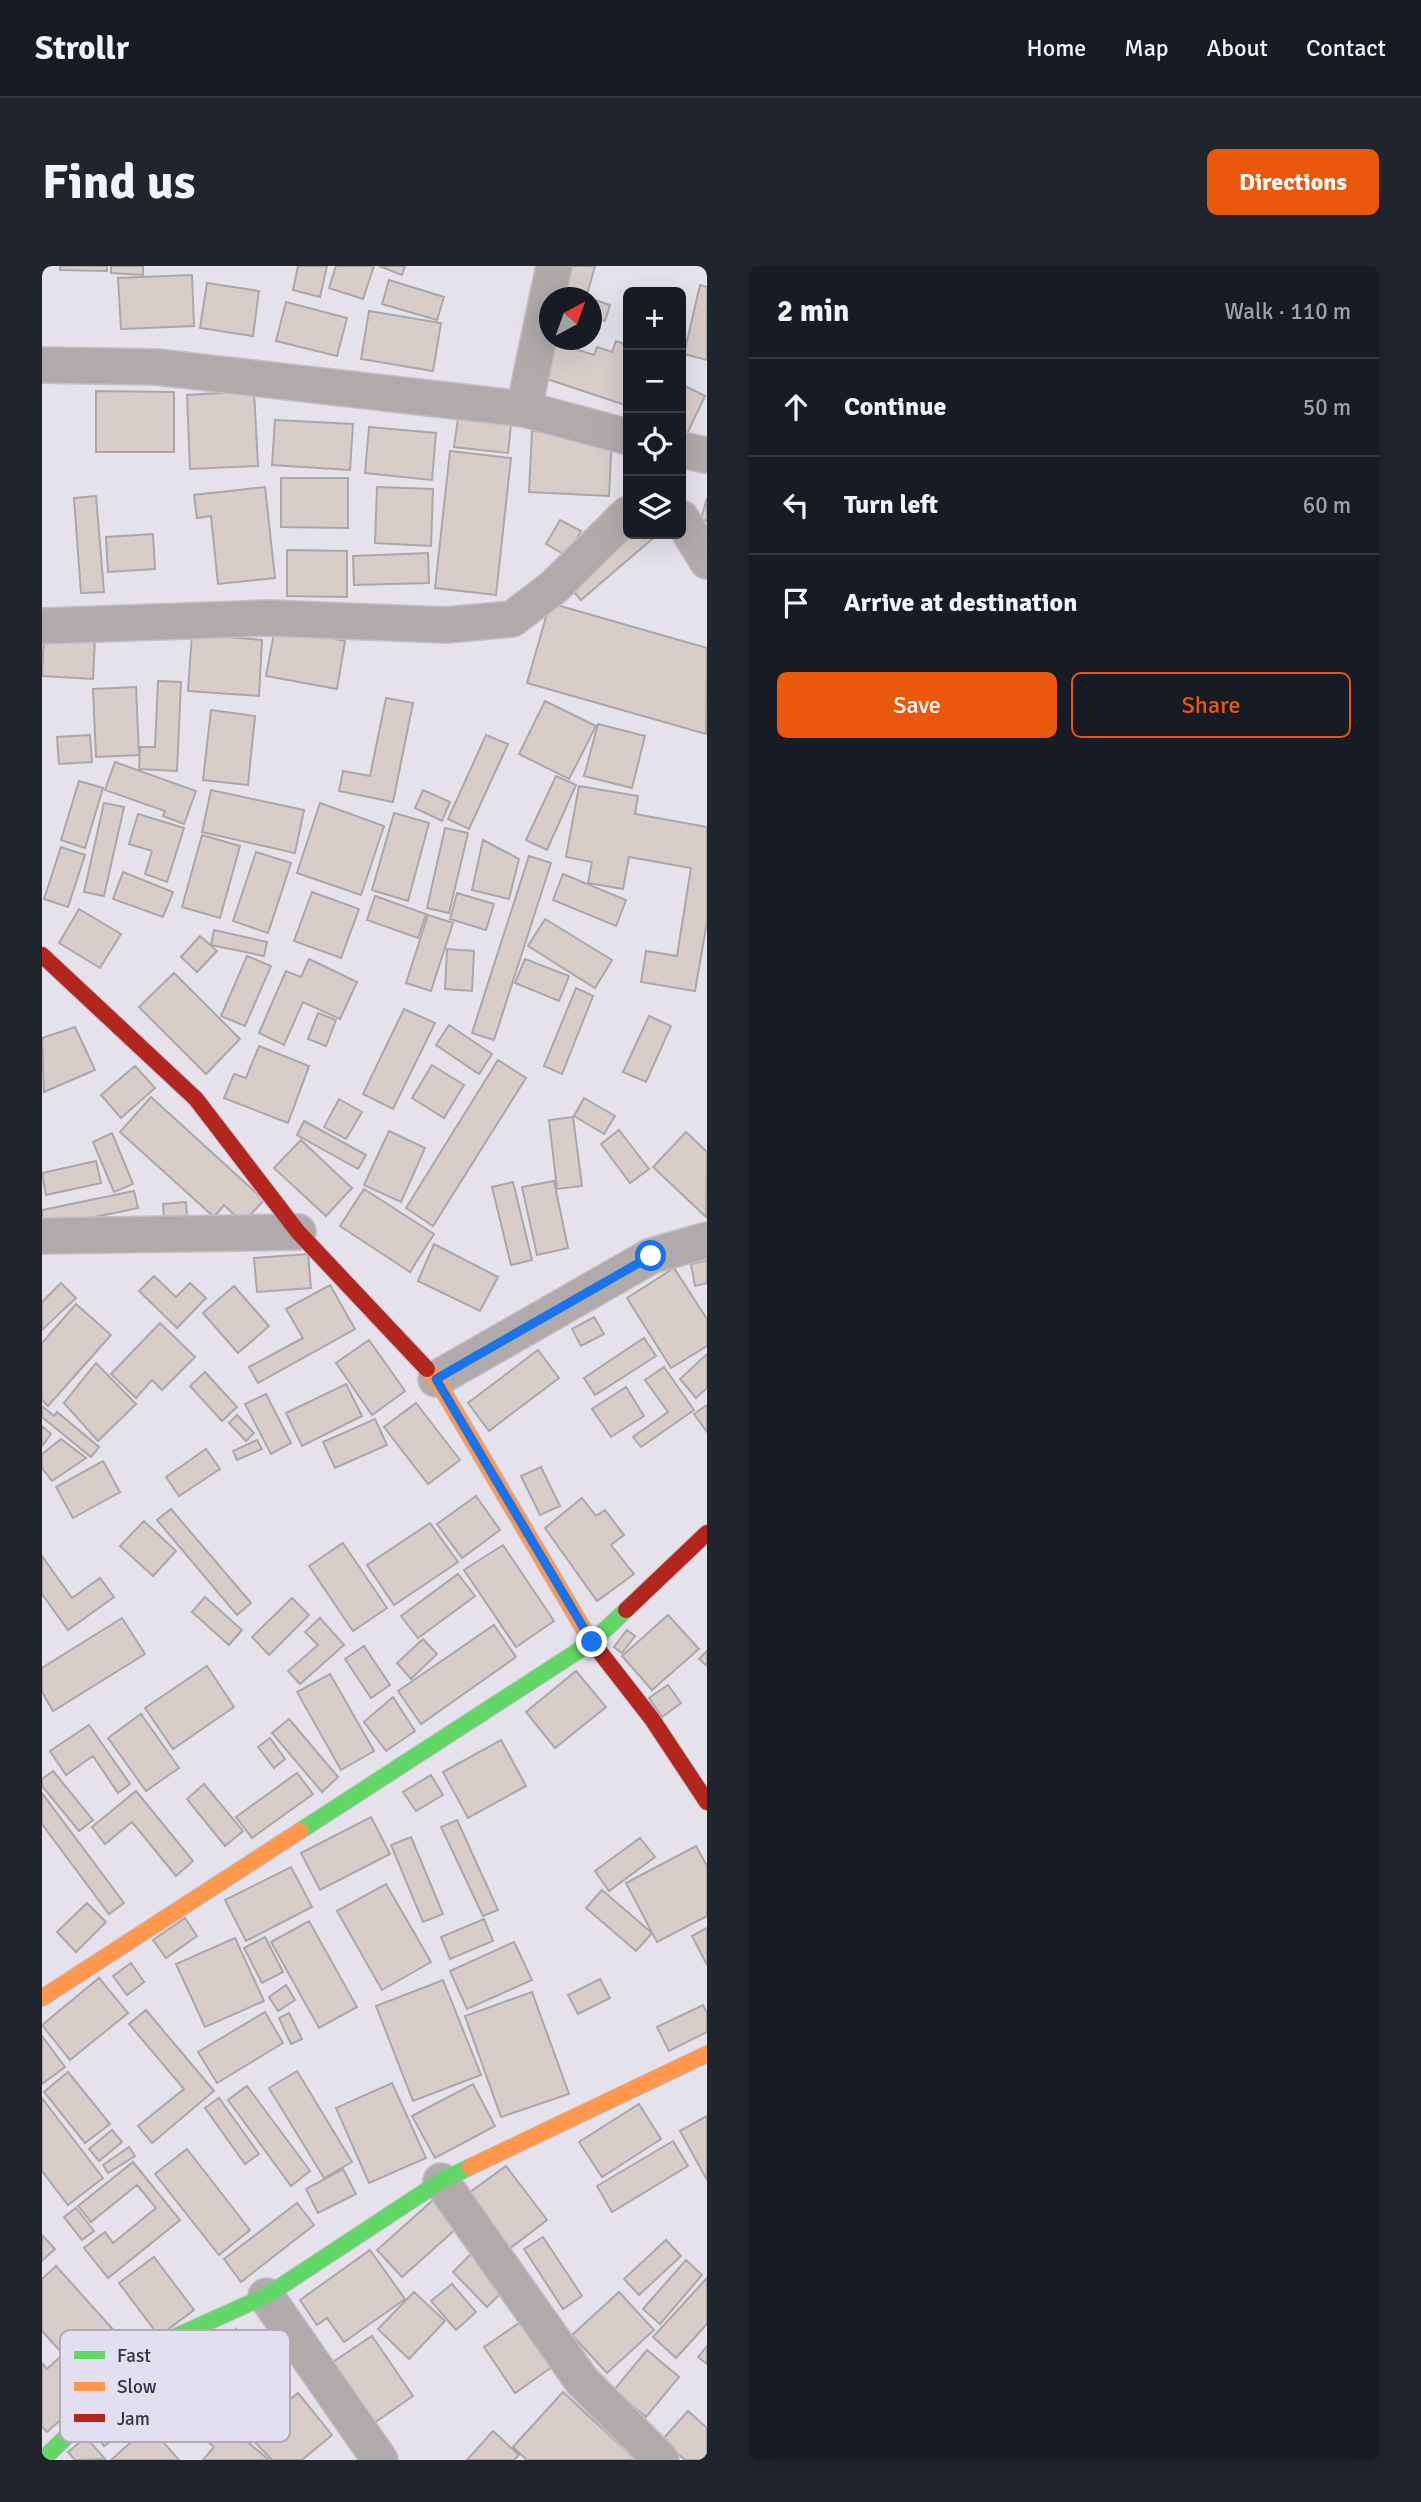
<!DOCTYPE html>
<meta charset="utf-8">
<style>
body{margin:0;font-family:Signika,sans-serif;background:#20242c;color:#f1f3f6}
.controls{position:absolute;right:21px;top:21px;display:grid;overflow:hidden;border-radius:10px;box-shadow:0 7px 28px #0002}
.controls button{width:63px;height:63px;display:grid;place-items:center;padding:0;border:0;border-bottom:2px solid #363941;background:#171b24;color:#f1f3f6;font:35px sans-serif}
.compass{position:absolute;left:497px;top:21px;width:63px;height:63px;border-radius:50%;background:#171b24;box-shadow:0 7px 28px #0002;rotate:41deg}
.stop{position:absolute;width:21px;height:21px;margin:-16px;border:5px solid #1a73e8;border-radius:50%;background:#fff}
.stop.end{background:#1a73e8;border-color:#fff;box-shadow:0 2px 7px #0008}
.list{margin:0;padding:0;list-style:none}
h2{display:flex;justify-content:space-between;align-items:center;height:91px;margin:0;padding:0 28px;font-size:30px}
h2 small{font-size:23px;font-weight:400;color:#9ea1a6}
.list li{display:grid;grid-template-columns:46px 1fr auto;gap:21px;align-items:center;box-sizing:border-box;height:98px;padding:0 28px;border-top:2px solid #363941}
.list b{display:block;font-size:26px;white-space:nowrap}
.list em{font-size:23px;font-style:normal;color:#9ea1a6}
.actions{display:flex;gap:14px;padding:21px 28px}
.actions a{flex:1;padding:16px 0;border:2px solid #ea580c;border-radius:10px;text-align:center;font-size:24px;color:#ea580c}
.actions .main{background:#ea580c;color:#fff}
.icon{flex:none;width:38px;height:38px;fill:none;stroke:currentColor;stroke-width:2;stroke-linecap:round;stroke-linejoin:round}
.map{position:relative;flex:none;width:665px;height:2194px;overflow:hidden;border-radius:10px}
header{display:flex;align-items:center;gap:42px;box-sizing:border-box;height:98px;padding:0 35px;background:#171b24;border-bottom:2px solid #363941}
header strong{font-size:33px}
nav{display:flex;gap:38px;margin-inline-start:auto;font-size:24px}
.intro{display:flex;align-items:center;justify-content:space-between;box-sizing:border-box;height:168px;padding:0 42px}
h1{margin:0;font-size:49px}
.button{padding:18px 32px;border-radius:10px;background:#ea580c;color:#fff;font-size:24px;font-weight:700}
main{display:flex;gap:42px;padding:0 42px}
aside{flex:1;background:#171b24;border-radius:10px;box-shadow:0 7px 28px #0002}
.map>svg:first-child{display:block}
.building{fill:#d9cdca;stroke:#aba7a9;stroke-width:2}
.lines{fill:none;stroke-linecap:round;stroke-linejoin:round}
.street-casing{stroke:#c3c0c8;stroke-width:38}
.fast-casing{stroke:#c3c0c8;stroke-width:18}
.slow-casing{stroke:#c3c0c8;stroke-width:18}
.jam-casing{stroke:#c3c0c8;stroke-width:18}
.street{stroke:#b1aaab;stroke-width:35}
.fast{stroke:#63d668;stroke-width:16}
.slow{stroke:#ff974d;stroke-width:16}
.jam{stroke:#b3261e;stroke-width:16}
.route{stroke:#1a73e8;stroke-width:9}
.key{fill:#e3def0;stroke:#afabba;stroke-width:2}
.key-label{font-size:19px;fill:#37353c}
</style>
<header>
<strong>Strollr</strong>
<nav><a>Home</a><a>Map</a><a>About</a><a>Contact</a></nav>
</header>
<div class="intro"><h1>Find us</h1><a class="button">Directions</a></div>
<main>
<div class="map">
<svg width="665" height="2194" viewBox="0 0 665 2194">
<rect width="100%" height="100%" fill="#e5e2ec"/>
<path class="building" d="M 18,0 L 65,0 L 65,5 L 18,4 Z
M 69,0 L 101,0 L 101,9 L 69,7 Z
M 256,0 L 285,0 L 278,31 L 251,24 Z
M 294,0 L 332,0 L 321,33 L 287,22 Z
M 337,0 L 363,0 L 360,9 Z
M 522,0 L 553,0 L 544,32 L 513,32 Z
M 150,9 L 152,60 L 79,63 L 76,12 Z
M 347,14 L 402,31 L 395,54 L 340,38 Z
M 165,17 L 217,25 L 211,70 L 158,62 Z
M 658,19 L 665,21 L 665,94 L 642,88 Z
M 550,33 L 568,39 L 563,55 L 550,50 Z
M 244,36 L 305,52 L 295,90 L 234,75 Z
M 327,45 L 399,57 L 391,105 L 319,93 Z
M 508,75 L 552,89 L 555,81 L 570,86 L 574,75 L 586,79 L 586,130 L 583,139 L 496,110 Z
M 639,118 L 663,130 L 645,168 L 639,165 Z
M 54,125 L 132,126 L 132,186 L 54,186 Z
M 212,125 L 216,200 L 148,203 L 145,129 Z
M 416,152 L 469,159 L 466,187 L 412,181 Z
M 233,154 L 311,158 L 308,204 L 230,199 Z
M 327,161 L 394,167 L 390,214 L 323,207 Z
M 490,165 L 570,170 L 567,230 L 487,226 Z
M 408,185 L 469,192 L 454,329 L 393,322 Z
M 239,212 L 306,212 L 306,262 L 239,261 Z
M 223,221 L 233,312 L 176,318 L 169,250 L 155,252 L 152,229 Z
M 335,221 L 391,223 L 389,280 L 333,277 Z
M 54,230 L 62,326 L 39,327 L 32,232 Z
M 665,232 L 665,255 L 659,253 Z
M 518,254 L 539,265 L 525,290 L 504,278 Z
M 111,268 L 113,303 L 66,306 L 64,271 Z
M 586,268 L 616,268 L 539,334 L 523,316 Z
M 245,284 L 305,285 L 305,331 L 245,330 Z
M 386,287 L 387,317 L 312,319 L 311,290 Z
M 508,337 L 665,382 L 664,468 L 485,417 Z
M 233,362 L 303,375 L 295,423 L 224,410 Z
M 2,368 L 53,371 L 51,413 L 0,410 Z
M 150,368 L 220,374 L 217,430 L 146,425 Z
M 116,415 L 139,416 L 135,505 L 97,503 L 98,481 L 113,481 Z
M 94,421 L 97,489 L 54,491 L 51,423 Z
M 344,432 L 371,437 L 351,536 L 297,525 L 301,505 L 328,510 Z
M 503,435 L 554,460 L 527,513 L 477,488 Z
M 169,444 L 213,450 L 206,519 L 161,514 Z
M 556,458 L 603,470 L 590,522 L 542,510 Z
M 48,469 L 50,496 L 17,498 L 15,471 Z
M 444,469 L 466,478 L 427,563 L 406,553 Z
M 73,496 L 154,525 L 142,558 L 121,550 L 123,545 L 63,524 Z
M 514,510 L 534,519 L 505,584 L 484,574 Z
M 37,515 L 61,522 L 43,582 L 19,574 Z
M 537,520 L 596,530 L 593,548 L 665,561 L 665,656 L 653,725 L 599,716 L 604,685 L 635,690 L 649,602 L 587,591 L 581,623 L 546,617 L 550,596 L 524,591 Z
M 169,524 L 262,544 L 253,587 L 160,566 Z
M 381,524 L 408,536 L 400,555 L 373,542 Z
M 62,537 L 82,541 L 62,630 L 42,626 Z
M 278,537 L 342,560 L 319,629 L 255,607 Z
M 352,547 L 387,557 L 366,635 L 330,624 Z
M 96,548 L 142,562 L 125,616 L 103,608 L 110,585 L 87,578 Z
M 403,562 L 426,567 L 407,647 L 385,642 Z
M 160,569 L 198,580 L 178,652 L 140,641 Z
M 441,574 L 477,593 L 467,633 L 430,624 Z
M 19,581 L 43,589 L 26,641 L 2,633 Z
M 214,586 L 249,597 L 226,667 L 191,655 Z
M 487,590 L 509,597 L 452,774 L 430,767 Z
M 81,606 L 131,626 L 121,651 L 71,633 Z
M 521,608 L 584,634 L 574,660 L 511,634 Z
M 270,626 L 317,643 L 299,692 L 252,675 Z
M 415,627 L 452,638 L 444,664 L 408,653 Z
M 333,630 L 384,648 L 376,672 L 325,654 Z
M 37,643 L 79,668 L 58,702 L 17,677 Z
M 386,649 L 411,657 L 389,725 L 364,717 Z
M 503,653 L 570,694 L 553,722 L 486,680 Z
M 172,664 L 225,676 L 222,690 L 169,679 Z
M 158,670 L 175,685 L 155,706 L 139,691 Z
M 405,683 L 432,685 L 430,725 L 403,723 Z
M 205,690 L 229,700 L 203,760 L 179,750 Z
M 267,693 L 315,716 L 298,753 L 261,736 L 242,779 L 217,767 L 244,705 L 259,711 Z
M 483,693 L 527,710 L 517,735 L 473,717 Z
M 132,707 L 198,773 L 164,808 L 97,741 Z
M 534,722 L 551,730 L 520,808 L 502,800 Z
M 362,743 L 393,757 L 351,843 L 321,828 Z
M 276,747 L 294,754 L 284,780 L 266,773 Z
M 607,750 L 629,760 L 604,816 L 581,806 Z
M 407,759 L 450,788 L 437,808 L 394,779 Z
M 33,761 L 53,804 L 2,826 L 0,772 Z
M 217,780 L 267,800 L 246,857 L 182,832 L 192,808 L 204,812 Z
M 456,794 L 484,812 L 391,960 L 364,942 Z
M 390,799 L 422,819 L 402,852 L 370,832 Z
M 93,800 L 113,822 L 79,852 L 59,829 Z
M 109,831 L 222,934 L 201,957 L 182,939 L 172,951 L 78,866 Z
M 542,832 L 573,850 L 562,868 L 532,850 Z
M 297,833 L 320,846 L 304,873 L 282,861 Z
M 531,851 L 540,920 L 515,923 L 507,854 Z
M 262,855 L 324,889 L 316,903 L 255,869 Z
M 577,864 L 607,903 L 588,917 L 559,878 Z
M 347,865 L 383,882 L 359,936 L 322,919 Z
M 644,866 L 665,886 L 664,951 L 611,901 Z
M 70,867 L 91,918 L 72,926 L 51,876 Z
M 259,874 L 310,922 L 284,950 L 232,902 Z
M 54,895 L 59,917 L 4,929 L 0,907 Z
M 512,915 L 526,982 L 495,989 L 480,921 Z
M 471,916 L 490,994 L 469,999 L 450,921 Z
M 322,923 L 392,968 L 368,1006 L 298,960 Z
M 92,925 L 96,942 L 0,962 L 0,944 Z
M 144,936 L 145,951 L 122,952 L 121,938 Z
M 392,978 L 456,1011 L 438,1045 L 376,1015 Z
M 266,988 L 269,1022 L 215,1026 L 212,992 Z
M 665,994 L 665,1017 L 653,1020 L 649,998 Z
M 632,1002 L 665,1053 L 665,1080 L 629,1102 L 585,1032 Z
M 112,1010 L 134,1031 L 148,1017 L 164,1032 L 135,1062 L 97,1025 Z
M 19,1017 L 34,1032 L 0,1064 L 0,1036 Z
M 288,1019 L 313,1063 L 216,1117 L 207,1101 L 261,1072 L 244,1043 Z
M 192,1020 L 227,1060 L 196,1087 L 161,1047 Z
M 34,1038 L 69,1069 L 6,1140 L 0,1134 L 0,1077 Z
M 552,1051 L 562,1068 L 539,1080 L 530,1063 Z
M 118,1057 L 153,1091 L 120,1124 L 110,1114 L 94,1132 L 69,1108 Z
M 602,1072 L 614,1090 L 553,1129 L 542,1112 Z
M 327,1074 L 363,1125 L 330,1149 L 294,1097 Z
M 496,1084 L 517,1112 L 447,1165 L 426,1137 Z
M 665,1088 L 665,1122 L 654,1132 L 638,1113 Z
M 54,1097 L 94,1138 L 56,1175 L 22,1137 Z
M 622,1101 L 652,1144 L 599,1181 L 591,1171 L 626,1146 L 603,1114 Z
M 163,1106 L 195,1141 L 180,1155 L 148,1120 Z
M 304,1118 L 320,1150 L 260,1180 L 244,1147 Z
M 584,1121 L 602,1150 L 569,1171 L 550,1143 Z
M 224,1128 L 249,1177 L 229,1188 L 203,1138 Z
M 374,1137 L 418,1194 L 386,1218 L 342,1161 Z
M 665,1139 L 665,1166 L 652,1148 Z
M 0,1140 L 12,1150 L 15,1146 L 57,1181 L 49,1191 L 0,1151 Z
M 195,1149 L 212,1167 L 204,1175 L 187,1157 Z
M 333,1153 L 345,1179 L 293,1202 L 281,1176 Z
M 0,1160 L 9,1168 L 0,1180 Z
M 19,1173 L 44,1192 L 10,1215 L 0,1202 L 0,1188 Z
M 215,1174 L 220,1183 L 195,1194 L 191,1185 Z
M 164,1183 L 178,1203 L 137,1230 L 124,1211 Z
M 61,1195 L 78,1226 L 31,1252 L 14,1221 Z
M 499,1201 L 518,1240 L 498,1249 L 479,1210 Z
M 434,1230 L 458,1264 L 420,1292 L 395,1258 Z
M 540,1232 L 554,1250 L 563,1244 L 582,1269 L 569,1279 L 592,1308 L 555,1335 L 503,1262 Z
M 129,1243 L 209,1337 L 195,1349 L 115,1254 Z
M 102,1255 L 134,1285 L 111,1310 L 78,1280 Z
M 388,1257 L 416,1296 L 352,1339 L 325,1299 Z
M 301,1277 L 345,1342 L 311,1365 L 267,1300 Z
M 461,1279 L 512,1355 L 474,1381 L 422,1304 Z
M 0,1290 L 30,1332 L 58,1312 L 72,1331 L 26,1364 L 0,1328 Z
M 416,1308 L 433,1330 L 376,1372 L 359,1350 Z
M 163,1331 L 200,1364 L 187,1379 L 150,1346 Z
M 250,1332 L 267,1349 L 227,1389 L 210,1371 Z
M 626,1349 L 657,1383 L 610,1424 L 580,1390 Z
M 80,1352 L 103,1388 L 11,1445 L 0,1426 L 0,1402 Z
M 278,1352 L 302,1379 L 258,1418 L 246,1405 L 276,1379 L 263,1366 Z
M 452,1359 L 474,1391 L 379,1458 L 356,1425 Z
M 585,1364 L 593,1370 L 580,1387 L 572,1381 Z
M 381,1373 L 395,1388 L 369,1413 L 355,1397 Z
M 322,1380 L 348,1419 L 329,1432 L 303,1393 Z
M 665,1385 L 665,1400 L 657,1393 Z
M 165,1400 L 192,1441 L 131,1483 L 103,1442 Z
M 534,1405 L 564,1441 L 513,1482 L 484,1446 Z
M 288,1408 L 332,1485 L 299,1504 L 255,1426 Z
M 626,1419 L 639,1437 L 620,1451 L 607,1432 Z
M 351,1431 L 373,1465 L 344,1485 L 322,1456 Z
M 99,1448 L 137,1502 L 104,1525 L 66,1472 Z
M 247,1453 L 296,1511 L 280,1526 L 230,1467 Z
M 47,1459 L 88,1518 L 76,1527 L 51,1490 L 24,1509 L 8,1485 Z
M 228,1472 L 243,1493 L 232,1502 L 216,1481 Z
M 459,1474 L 484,1520 L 426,1552 L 401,1506 Z
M 11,1505 L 51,1554 L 37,1565 L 0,1520 L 0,1513 Z
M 255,1507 L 271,1528 L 210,1572 L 194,1551 Z
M 389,1509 L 401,1529 L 374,1545 L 361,1526 Z
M 162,1518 L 201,1565 L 183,1580 L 145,1533 Z
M 94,1525 L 151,1595 L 134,1610 L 90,1556 L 63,1578 L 50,1561 Z
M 0,1527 L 82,1637 L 67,1648 L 0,1558 Z
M 329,1551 L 348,1588 L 278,1624 L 259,1587 Z
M 415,1554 L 456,1644 L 441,1650 L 399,1561 Z
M 369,1571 L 401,1648 L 381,1656 L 349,1579 Z
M 598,1572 L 613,1591 L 567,1625 L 553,1605 Z
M 654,1580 L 665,1600 L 665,1650 L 615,1676 L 584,1617 Z
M 249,1601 L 270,1641 L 204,1675 L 183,1634 Z
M 344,1618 L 389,1696 L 340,1724 L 295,1645 Z
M 560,1624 L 610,1667 L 594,1685 L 544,1642 Z
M 45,1637 L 64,1656 L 34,1686 L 15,1666 Z
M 143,1652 L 155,1670 L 124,1692 L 111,1674 Z
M 442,1653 L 451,1675 L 408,1693 L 399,1671 Z
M 267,1655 L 315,1741 L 277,1762 L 229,1676 Z
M 665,1662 L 665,1699 L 650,1670 Z
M 223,1671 L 241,1706 L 220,1717 L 202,1682 Z
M 193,1672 L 222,1735 L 163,1761 L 134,1698 Z
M 472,1676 L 490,1714 L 425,1743 L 408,1705 Z
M 89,1697 L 102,1716 L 85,1729 L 71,1710 Z
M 57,1712 L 86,1747 L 28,1794 L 0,1759 Z
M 558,1713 L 568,1732 L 536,1748 L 526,1729 Z
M 401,1714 L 439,1809 L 371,1835 L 334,1740 Z
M 244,1719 L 253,1734 L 236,1745 L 227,1731 Z
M 490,1726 L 527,1828 L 459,1851 L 423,1750 Z
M 661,1739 L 665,1747 L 665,1766 L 627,1785 L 615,1761 Z
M 104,1744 L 172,1825 L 110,1877 L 96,1860 L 142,1823 L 87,1758 Z
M 223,1746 L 241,1777 L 175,1817 L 156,1786 Z
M 247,1747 L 260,1773 L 249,1778 L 237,1752 Z
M 0,1770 L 23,1801 L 0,1818 Z
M 255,1805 L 310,1896 L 282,1912 L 227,1822 Z
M 26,1806 L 68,1858 L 43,1877 L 2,1826 Z
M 350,1817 L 384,1892 L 327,1917 L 294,1842 Z
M 431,1818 L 453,1860 L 393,1892 L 370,1850 Z
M 205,1820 L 268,1905 L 249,1920 L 186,1834 Z
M 0,1832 L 61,1912 L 26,1939 L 0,1905 Z
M 177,1832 L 217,1888 L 203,1898 L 163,1842 Z
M 597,1838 L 619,1873 L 560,1911 L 537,1876 Z
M 665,1850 L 665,1914 L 638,1865 Z
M 70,1864 L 80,1876 L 57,1895 L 47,1883 Z
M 631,1875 L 646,1900 L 570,1946 L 555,1920 Z
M 87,1881 L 93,1890 L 66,1907 L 61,1899 Z
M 145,1883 L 208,1964 L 177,1989 L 113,1908 Z
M 91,1896 L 138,1954 L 66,2012 L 42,1982 L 63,1966 L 71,1977 L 114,1942 L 95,1919 L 49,1956 L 36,1940 Z
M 464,1900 L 505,1954 L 458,1990 L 416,1935 Z
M 301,1903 L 314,1928 L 276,1947 L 264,1923 Z
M 399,1927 L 424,1954 L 360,2011 L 335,1984 Z
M 255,1937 L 272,1959 L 199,2016 L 182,1993 Z
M 34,1942 L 52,1965 L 40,1974 L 22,1951 Z
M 0,1969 L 13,1983 L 0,1995 Z
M 501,1971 L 540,2030 L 521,2043 L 482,1983 Z
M 624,1974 L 639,1990 L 597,2029 L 582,2013 Z
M 434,1983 L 468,2018 L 445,2041 L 411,2006 Z
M 328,1984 L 363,2033 L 302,2076 L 285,2052 L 275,2059 L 258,2034 Z
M 112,1991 L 152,2044 L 117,2070 L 77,2017 Z
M 644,1994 L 660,2009 L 618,2058 L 601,2043 Z
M 14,2000 L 93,2088 L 5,2166 L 0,2161 L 0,2097 L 5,2103 L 21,2088 L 0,2065 L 0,2013 Z
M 665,2012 L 665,2058 L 634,2092 L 611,2071 Z
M 410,2018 L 434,2046 L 414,2064 L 389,2035 Z
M 372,2026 L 403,2055 L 367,2093 L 336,2063 Z
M 577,2026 L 612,2064 L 565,2107 L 530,2069 Z
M 483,2053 L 514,2098 L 473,2127 L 442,2081 Z
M 194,2063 L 220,2094 L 174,2133 L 148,2102 Z
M 330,2070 L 371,2130 L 332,2157 L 291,2096 Z
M 665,2080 L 665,2098 L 656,2091 Z
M 605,2084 L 637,2111 L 604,2151 L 572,2124 Z
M 521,2126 L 594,2194 L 485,2194 L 471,2181 Z
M 256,2127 L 290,2169 L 260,2194 L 230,2194 L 205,2168 Z
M 152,2131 L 227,2194 L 161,2194 L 172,2181 L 136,2150 Z
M 100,2132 L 110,2147 L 62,2180 L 52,2166 Z
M 646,2145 L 665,2162 L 665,2194 L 643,2194 L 620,2174 Z
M 107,2160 L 137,2194 L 69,2194 Z
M 451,2165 L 477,2189 L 472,2194 L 425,2194 Z
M 44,2171 L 63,2193 L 33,2194 L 26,2186 Z"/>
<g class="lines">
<g class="street-casing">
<path id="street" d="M 0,99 L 115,101 L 482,143 L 586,171
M 482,143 L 512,0
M 639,184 L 665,189
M 639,252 L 665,295
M 0,360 L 226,352 L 404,359 L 470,353 L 512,321 L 586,248
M 0,970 L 256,966
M 394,1113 L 609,990 L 665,974
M 399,1915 L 540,2115 L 619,2194
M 224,2030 L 338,2194"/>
</g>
<g class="fast-casing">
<path id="fast" d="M 258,1565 L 550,1376 L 584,1344
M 0,2194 L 126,2074 L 224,2030 L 399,1915 L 428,1901"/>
</g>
<g class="slow-casing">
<path id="slow" d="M 385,1103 L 394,1113 L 547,1372
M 0,1732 L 258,1565
M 428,1901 L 665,1788"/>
</g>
<g class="jam-casing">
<path id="jam" d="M 0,689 L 154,833 L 256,966 L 385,1103
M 584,1344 L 665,1267
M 547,1372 L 610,1453 L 665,1536"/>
</g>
<use href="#street" class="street"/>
<use href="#fast" class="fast"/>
<use href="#slow" class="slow"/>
<use href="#jam" class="jam"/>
</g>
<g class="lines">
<path class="route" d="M 550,1376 L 394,1113 L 609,990"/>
</g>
<rect x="18" y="2064" width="230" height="112" rx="10" class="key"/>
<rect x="32" y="2085" width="31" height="8" fill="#63d668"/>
<rect x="32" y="2116" width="31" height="9" fill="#ff974d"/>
<rect x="32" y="2148" width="31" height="8" fill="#b3261e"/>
<g class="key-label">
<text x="75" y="2096">Fast</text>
<text x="75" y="2127">Slow</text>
<text x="75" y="2159">Jam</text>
</g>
</svg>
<div class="controls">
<button>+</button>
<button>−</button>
<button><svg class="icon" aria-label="locate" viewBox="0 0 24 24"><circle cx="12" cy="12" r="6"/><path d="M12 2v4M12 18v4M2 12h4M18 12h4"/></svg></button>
<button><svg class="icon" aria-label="layers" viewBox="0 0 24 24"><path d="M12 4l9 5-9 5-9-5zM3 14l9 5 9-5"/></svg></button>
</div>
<svg class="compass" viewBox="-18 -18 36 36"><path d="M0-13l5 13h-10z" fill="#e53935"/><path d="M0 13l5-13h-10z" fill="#9ea1a6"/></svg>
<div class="stop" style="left:609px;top:990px"></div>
<div class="stop end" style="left:550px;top:1376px"></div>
</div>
<aside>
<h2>2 min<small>Walk · 110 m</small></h2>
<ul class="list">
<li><svg class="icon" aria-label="ahead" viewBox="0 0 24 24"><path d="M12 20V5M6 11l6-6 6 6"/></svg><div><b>Continue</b></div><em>50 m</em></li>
<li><svg class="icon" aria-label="left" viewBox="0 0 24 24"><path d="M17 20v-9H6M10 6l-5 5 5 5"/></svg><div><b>Turn left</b></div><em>60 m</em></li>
<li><svg class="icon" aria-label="arrive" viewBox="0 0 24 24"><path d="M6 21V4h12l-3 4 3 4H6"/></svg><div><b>Arrive at destination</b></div></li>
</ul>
<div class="actions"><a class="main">Save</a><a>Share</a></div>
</aside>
</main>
